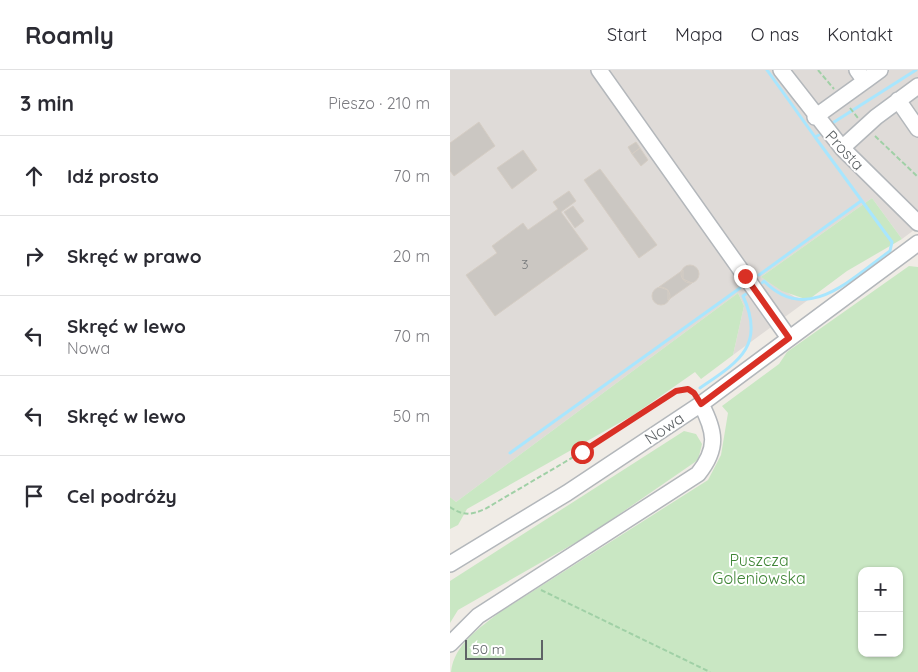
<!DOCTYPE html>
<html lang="pl">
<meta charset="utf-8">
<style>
body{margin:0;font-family:Quicksand,sans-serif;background:#f7f7f7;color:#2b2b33}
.controls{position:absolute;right:15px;bottom:15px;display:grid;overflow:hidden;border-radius:10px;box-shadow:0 1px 4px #0004}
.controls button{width:45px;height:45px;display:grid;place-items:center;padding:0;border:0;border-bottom:1px solid #e1e1e2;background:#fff;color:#2b2b33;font:25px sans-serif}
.scale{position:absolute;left:15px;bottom:12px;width:78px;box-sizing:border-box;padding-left:5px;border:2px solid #5e6366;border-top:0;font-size:14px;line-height:18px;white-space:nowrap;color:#5e6366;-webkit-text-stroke:4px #fff;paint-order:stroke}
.stop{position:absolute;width:15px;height:15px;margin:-11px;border:4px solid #d93025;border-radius:50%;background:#fff}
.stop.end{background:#d93025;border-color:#fff;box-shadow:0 1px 5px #0008}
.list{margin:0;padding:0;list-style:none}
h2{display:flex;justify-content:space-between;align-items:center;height:65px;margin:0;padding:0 20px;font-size:21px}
h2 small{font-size:16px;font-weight:400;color:#7c7c81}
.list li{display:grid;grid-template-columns:32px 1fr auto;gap:15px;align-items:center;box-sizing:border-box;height:80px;padding:0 20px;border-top:1px solid #e1e1e2}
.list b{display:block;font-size:19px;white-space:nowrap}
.list p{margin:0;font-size:16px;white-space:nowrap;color:#7c7c81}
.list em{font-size:16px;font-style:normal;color:#7c7c81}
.icon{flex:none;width:28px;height:28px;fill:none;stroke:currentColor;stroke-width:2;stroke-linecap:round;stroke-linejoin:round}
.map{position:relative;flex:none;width:468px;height:602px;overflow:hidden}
header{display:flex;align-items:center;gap:30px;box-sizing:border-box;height:70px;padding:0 25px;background:#fff;border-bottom:1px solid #e1e1e2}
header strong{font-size:24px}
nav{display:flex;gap:28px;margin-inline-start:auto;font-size:18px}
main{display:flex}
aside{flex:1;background:#fff}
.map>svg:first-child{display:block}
.industrial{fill:#dfdbd8}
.green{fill:#c9e7c3;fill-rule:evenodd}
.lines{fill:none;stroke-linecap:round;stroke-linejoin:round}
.stream{stroke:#a8e6fe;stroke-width:3}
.building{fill:#cbc7c2;stroke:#d5cdc4}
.minor-casing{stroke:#b3b7bb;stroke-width:18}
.path{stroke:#a0d0a6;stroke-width:2;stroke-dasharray:5 2.5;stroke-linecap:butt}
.minor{stroke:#fff;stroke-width:15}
.route{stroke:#d93025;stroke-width:6}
.labels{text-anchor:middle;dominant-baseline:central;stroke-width:4;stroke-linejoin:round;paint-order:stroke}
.number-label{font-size:14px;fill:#797c7d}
.street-label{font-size:16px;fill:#5e6366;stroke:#fff}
.park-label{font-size:16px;fill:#3f8536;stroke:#fff}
</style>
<header>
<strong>Roamly</strong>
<nav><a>Start</a><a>Mapa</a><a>O nas</a><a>Kontakt</a></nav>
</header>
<main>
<aside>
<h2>3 min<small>Pieszo · 210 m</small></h2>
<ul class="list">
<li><svg class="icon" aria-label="ahead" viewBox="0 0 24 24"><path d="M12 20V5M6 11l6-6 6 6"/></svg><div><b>Idź prosto</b></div><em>70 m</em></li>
<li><svg class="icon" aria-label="right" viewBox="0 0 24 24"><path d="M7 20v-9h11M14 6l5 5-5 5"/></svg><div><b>Skręć w prawo</b></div><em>20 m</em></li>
<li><svg class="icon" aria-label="left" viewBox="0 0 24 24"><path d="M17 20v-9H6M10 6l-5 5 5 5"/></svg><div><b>Skręć w lewo</b><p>Nowa</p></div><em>70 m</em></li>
<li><svg class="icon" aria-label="left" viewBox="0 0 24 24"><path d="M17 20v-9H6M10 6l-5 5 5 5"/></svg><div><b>Skręć w lewo</b></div><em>50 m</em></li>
<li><svg class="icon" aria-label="arrive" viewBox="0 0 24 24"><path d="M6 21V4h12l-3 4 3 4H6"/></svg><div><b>Cel podróży</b></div></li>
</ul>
</aside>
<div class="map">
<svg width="468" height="602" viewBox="0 0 468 602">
<rect width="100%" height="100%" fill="#f0ece6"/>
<path class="industrial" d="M 0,0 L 468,0 L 468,157 L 452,169 L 422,128 L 311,207 L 345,227 L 358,230 L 283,285 L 294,236 L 288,223 L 6,432 L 0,427 Z"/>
<path class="green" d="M 422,128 L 452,169 L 397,201 L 358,230 L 332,221 L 311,207 Z
M 459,196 L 468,197 L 468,602 L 1,602 C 4,574 30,558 50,542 L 258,410 L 271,385 L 278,343 L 272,336 L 329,294 L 337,282 ZM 412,501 L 449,501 L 449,583 L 412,583 Z
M 288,223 L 294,236 L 283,285 L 251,309 L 245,302 L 185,344 L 17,439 L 8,455 L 0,459 L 0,427 L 6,432 Z
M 234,361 L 246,364 L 252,374 L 248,390 L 139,465 L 8,540 L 0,553 L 0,511 Z"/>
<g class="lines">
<path class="stream" d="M 317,0 L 365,67
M 381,54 L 466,0
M 309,205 L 411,131
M 312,213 L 314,211 C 357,256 402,208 440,181 L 442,172 L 365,67 L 369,65
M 250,318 C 288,292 316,276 293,226 L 296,224
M 60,383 L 290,218"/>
</g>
<path class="building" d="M 29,52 L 45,76 L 4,106 L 0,101 L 0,73 Z
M 186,72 L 190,78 L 182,84 L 178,77 Z
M 190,78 L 198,90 L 191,96 L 182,84 Z
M 73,80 L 87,100 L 62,119 L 47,98 Z
M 150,99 L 207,175 L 189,188 L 134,110 Z
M 119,121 L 126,131 L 111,142 L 138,179 L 45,246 L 16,205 L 47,183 L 42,176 L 73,153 L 78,160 L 108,139 L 103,132 Z
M 123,136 L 134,151 L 125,158 L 114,142 Z
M231 204a9 9 0 1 1 18 0a9 9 0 1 1-18 0Z
M 233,200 L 233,209 L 242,213 L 218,230 L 218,220 L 209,217 Z
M202 226a9 9 0 1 1 18 0a9 9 0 1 1-18 0Z"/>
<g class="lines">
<g class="minor-casing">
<path id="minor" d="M 149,0 L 339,268
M 331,0 L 392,78 L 468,153
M 415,11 L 430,0
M 448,30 L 468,59
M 365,47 L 415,11 L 407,0
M 392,78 L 426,47 L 468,16
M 0,494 L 117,423 L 251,334 L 468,173
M 0,574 L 28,546 L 248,404 C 269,378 265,361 251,334"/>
</g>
<path class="path" d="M 368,0 L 384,19
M 400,38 L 408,48
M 425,66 L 468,107
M 0,437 C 13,446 21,445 35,439 L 132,382 L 227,321 L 238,319 L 245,323
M 91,520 L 260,602"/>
<use href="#minor" class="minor"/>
</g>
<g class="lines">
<path class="route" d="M 132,382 L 226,321 L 238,319 L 244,323 L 251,334 L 339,268 L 295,206"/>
</g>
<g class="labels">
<g class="number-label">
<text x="75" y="194">3</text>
</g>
<g class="street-label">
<text transform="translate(395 80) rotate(47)">Prosta</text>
<text transform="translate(214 358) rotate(-34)">Nowa</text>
</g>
<g class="park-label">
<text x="309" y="490">Puszcza<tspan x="309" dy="18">Goleniowska</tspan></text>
</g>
</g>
</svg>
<div class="controls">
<button>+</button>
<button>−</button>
</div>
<div class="scale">50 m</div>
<div class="stop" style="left:132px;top:382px"></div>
<div class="stop end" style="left:295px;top:206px"></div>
</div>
</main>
